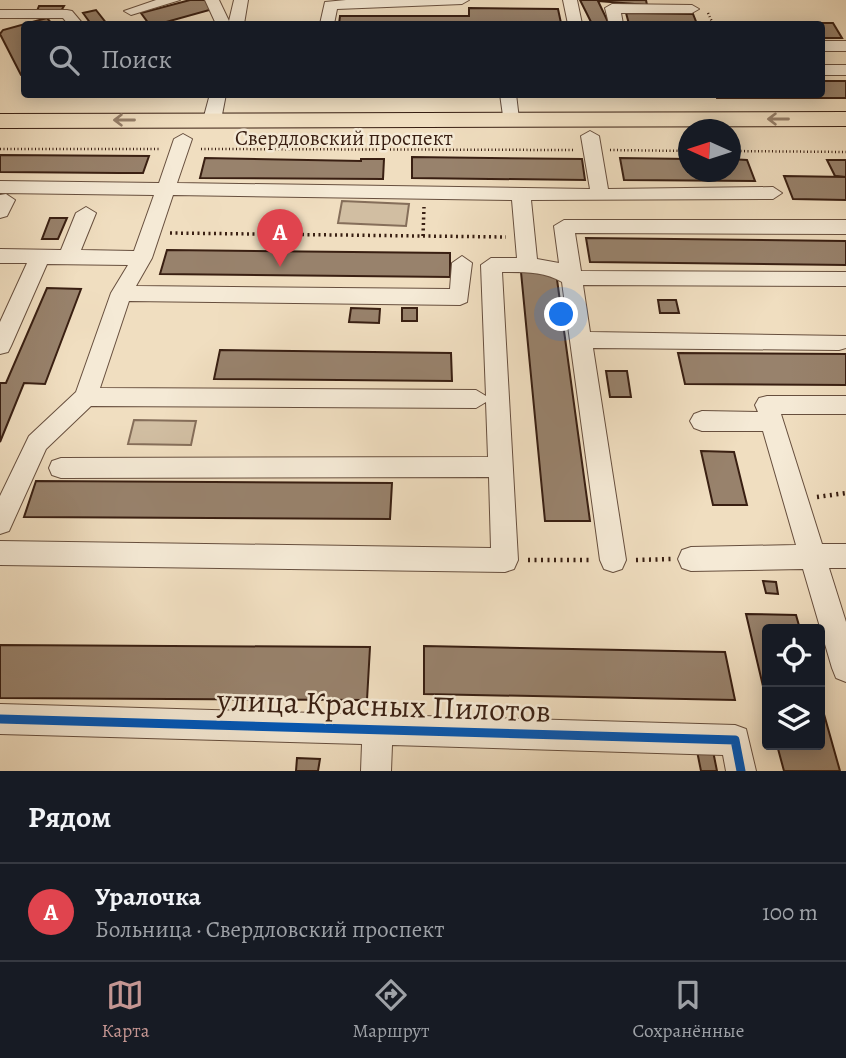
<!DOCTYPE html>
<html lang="ru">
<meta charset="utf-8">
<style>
body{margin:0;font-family:Alegreya,serif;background:#20242c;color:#f1f3f6}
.controls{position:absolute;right:21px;bottom:21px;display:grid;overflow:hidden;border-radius:7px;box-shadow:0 4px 18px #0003}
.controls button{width:63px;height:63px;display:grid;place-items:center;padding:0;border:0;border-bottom:2px solid #363941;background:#171b24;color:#f1f3f6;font:35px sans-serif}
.compass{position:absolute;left:678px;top:119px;width:63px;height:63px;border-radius:50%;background:#171b24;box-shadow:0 4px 18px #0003;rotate:273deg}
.you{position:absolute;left:562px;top:315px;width:24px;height:24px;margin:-18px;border:5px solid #fff;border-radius:50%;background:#1a73e8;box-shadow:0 0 0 10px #1a73e833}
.badge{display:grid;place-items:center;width:46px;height:46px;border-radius:50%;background:#c59692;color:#fff;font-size:23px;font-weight:700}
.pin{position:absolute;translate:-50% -58px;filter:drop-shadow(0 2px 4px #0008)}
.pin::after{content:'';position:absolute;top:37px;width:24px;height:21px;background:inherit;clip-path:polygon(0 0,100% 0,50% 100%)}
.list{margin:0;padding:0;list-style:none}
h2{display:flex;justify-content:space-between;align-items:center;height:91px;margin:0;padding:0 28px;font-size:30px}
h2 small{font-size:23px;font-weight:400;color:#9ea1a6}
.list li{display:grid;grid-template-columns:46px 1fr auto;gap:21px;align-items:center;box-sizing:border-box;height:98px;padding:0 28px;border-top:2px solid #363941}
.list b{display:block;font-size:26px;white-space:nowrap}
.list p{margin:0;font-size:23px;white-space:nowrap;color:#9ea1a6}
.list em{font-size:23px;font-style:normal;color:#9ea1a6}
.icon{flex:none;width:38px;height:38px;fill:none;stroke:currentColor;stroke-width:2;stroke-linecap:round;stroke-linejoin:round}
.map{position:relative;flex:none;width:846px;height:771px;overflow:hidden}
.search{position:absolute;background:#171b24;box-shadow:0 4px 18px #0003;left:21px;right:21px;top:21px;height:77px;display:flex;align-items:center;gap:18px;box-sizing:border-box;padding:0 24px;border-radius:7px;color:#9ea1a6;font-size:26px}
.sheet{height:189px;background:#171b24}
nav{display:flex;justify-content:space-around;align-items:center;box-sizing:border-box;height:98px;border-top:2px solid #363941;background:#171b24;font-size:19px;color:#9ea1a6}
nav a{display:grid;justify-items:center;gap:4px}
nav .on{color:#c59692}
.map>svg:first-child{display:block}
.green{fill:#d1bea2;stroke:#856e5a;stroke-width:2}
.building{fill:#98826c;stroke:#391f12;stroke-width:2}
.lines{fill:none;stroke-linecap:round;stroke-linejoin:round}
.minor-casing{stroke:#674f3e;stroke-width:2}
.major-casing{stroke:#391f12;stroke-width:2}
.path-far2{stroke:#391f12;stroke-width:2.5;stroke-dasharray:1 2.5;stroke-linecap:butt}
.path-far1{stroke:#391f12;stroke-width:3.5;stroke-dasharray:2 3.5;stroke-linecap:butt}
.path{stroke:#391f12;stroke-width:4.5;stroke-dasharray:2 4.5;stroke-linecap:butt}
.minor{fill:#f5ead6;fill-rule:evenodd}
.major{fill:#f0dec0;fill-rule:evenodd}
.cycleway-casing{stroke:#f5ead6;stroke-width:13}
.cycleway{stroke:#0057b8;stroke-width:9}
.oneway{stroke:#947e69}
.labels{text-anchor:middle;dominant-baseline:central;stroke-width:5;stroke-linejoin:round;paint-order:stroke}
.far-street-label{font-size:21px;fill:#391f12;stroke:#f5ead6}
.near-street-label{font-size:32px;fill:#391f12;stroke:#f5ead6}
</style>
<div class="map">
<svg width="846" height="771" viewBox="0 0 846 771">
<rect width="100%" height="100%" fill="#f0dec0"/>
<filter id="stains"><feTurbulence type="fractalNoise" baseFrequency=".00286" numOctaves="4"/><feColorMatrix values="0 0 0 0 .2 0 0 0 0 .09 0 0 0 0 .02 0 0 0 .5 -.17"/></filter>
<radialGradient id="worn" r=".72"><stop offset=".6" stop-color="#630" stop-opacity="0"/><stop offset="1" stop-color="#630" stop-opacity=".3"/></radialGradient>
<path class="green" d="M 342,201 L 409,204 L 406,226 L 338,223 Z
M 134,420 L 196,421 L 191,445 L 128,444 Z"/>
<path class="building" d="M 190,0 L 205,0 L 213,9 L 159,24 L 149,24 L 141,13 Z
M 580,0 L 646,0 L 647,5 L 598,1 L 609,24 L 592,24 Z
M 39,6 L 64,6 L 61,11 L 37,11 Z
M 469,8 L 558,9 L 561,23 L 339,24 L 340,16 L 469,16 Z
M 96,10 L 107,24 L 91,24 L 83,13 Z
M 626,13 L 693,14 L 697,24 L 629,24 Z
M 47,18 L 52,24 L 24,24 L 24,76 L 21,75 L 0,34 L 3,30 Z
M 714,23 L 833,23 L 842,38 L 822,38 L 822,24 Z
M 822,81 L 846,81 L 846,98 L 717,98 L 716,94 L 822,94 Z
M 526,94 L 682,94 L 683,97 L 526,97 Z
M 0,155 L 149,156 L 143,173 L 119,173 L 0,172 Z
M 412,157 L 582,159 L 585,180 L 412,178 Z
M 205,158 L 361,161 L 361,159 L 384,159 L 383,179 L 200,178 Z
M 620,158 L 688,159 L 688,172 L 730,172 L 730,159 L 747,160 L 755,181 L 624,180 Z
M 827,160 L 846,160 L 846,177 L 835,176 Z
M 784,176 L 846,177 L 846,200 L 793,199 Z
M 50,218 L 67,218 L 58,239 L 42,239 Z
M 586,238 L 846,241 L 846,265 L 590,262 Z
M 167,250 L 450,253 L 450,277 L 160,274 Z
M 521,272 L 556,272 L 590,521 L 545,521 Z
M 47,288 L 81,289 L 45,384 L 24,383 L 0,442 L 0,383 L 6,383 Z
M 658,300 L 676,300 L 679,313 L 660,313 Z
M 351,308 L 380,309 L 379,323 L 349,322 Z
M 402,308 L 417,308 L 417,321 L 402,321 Z
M 220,350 L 451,353 L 452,381 L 214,379 Z
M 678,353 L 846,354 L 846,385 L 685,384 Z
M 606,371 L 627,371 L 631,397 L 610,397 Z
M 701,451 L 734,452 L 747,505 L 713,505 Z
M 36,481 L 392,483 L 390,519 L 24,517 Z
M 763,581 L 776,582 L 778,594 L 766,593 Z
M 746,614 L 796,615 L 800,629 L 767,629 L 767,703 Z
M 0,645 L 370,647 L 367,700 L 0,698 Z
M 424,646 L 725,652 L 735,700 L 424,694 Z
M 820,700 L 840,771 L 784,771 L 777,745 L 820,745 Z
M 697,751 L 713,751 L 717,771 L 701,771 Z
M 297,758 L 320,759 L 318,771 L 296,771 Z"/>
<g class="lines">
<g class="minor-casing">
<path id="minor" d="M 156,0 L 180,0 L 131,15 L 124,11 Z
M 205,0 L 219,0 L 229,21 L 234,0 L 248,0 L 244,24 L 216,24 Z
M 346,0 L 469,0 L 462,4 L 337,9 L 334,24 L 320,24 L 325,2 Z
M 563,0 L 577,0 L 582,24 L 568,24 Z
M 612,4 L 692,5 L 699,9 L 692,13 L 621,13 L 623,24 L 609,24 L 605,8 Z
M 0,10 L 67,10 L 72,11 L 83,24 L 68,24 L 63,18 L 0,18 Z
M 822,41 L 846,41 L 846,51 L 822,51 Z
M 822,65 L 846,65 L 846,75 L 822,75 Z
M 210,94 L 226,94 L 221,120 L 212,125 L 203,120 Z
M 500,94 L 516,94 L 519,119 L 516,123 L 504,123 Z
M 590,131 L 599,136 L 608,189 L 773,187 L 782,193 L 773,199 L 531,200 L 537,259 L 559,263 L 554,226 L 564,220 L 846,220 L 846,234 L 575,233 L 581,271 L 846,272 L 846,286 L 583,285 L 590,332 L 846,336 L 846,348 L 839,350 L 593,348 L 626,560 L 622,569 L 613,572 L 604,569 L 600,560 L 562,282 C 544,271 522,272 502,272 L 518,560 L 514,569 L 505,572 L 0,565 L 0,541 L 491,548 L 489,477 L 61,478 L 52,475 L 49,468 L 52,461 L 61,458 L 488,457 L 486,402 L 476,408 L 91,406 L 46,449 L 9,531 L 0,534 L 0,496 L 29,436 L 76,392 L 111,293 L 128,265 L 47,264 L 11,346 L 8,352 L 0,354 L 0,322 L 27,263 L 0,263 L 0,249 L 61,250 L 76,213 L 86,207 L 96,213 L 81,250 L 134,251 L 154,195 L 0,193 L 0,181 L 159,183 L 174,139 L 183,134 L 192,139 L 177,183 L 590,189 L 581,136 ZM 173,195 L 512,200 L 517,258 L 491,258 L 481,265 L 486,396 L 476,390 L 100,388 L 129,301 L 460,305 L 467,302 L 472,263 L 462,256 L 452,263 L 450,289 L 136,286 L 152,258 Z
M 6,194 L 15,200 L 7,216 L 0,218 L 0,195 Z
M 767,396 L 846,396 L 846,414 L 781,414 L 822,544 L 846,544 L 846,568 L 829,568 L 846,622 L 846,682 L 836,678 L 832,668 L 803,569 L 691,571 L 682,568 L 678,559 L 682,550 L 691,547 L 796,545 L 763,431 L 702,431 L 694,428 L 690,421 L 694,414 L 702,411 L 758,412 L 755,405 L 759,398 Z
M 0,704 L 735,725 L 746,729 L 756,771 L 726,771 L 723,755 L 392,745 L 391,771 L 361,771 L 362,744 L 0,734 Z"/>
</g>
<g class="major-casing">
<path id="major" d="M 846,112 L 846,126 L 0,128 L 0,114 Z"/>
</g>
<path class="path-far2" d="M 708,13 L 713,24
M 0,149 L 161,149
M 201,149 L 574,150
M 610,150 L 688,151
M 730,151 L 846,152"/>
<path class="path-far1" d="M 170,233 L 506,237
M 423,236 L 424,207"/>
<path class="path" d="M 817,497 L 846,493
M 528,560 L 590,560
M 636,560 L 671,559"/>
<use href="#minor" class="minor"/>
<use href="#major" class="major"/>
<g class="cycleway-casing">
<path id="cycleway" d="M 0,719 L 735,740 L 741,771"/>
</g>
<use href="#cycleway" class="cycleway"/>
</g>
<defs><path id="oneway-shaft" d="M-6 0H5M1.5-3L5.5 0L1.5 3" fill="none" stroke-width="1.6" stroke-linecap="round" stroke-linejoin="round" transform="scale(1.75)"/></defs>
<g class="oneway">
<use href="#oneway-shaft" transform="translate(778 119) rotate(-180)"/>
<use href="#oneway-shaft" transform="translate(124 120) rotate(180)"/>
</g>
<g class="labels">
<g class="far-street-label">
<text x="344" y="138">Свердловский проспект</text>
</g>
<g class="near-street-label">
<text transform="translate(384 705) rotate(2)">улица Красных Пилотов</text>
</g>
</g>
<rect width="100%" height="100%" filter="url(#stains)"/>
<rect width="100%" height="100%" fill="url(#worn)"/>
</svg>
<div class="controls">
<button><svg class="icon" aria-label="locate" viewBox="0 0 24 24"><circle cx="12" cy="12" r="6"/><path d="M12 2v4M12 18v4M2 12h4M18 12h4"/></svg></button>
<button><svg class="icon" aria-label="layers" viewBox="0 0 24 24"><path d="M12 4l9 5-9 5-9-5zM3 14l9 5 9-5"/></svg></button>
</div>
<svg class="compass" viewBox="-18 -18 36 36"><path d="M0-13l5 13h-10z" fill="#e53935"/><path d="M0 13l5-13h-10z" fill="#9ea1a6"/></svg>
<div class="you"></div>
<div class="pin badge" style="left:280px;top:267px;background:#e0444e">A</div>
<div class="search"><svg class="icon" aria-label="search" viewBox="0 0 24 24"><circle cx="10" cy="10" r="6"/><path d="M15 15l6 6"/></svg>Поиск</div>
</div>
<section class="sheet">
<h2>Рядом<small></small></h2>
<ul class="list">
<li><span class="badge" style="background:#e0444e">A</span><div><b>Уралочка</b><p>Больница · Свердловский проспект</p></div><em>100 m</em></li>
</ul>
</section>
<nav>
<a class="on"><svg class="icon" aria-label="map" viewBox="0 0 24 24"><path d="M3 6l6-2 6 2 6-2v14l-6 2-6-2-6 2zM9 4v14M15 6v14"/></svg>Карта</a>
<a><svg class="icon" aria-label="directions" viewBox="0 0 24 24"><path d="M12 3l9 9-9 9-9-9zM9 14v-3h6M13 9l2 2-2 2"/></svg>Маршрут</a>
<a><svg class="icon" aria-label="saved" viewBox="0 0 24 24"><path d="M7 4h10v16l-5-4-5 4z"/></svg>Сохранённые</a>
</nav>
